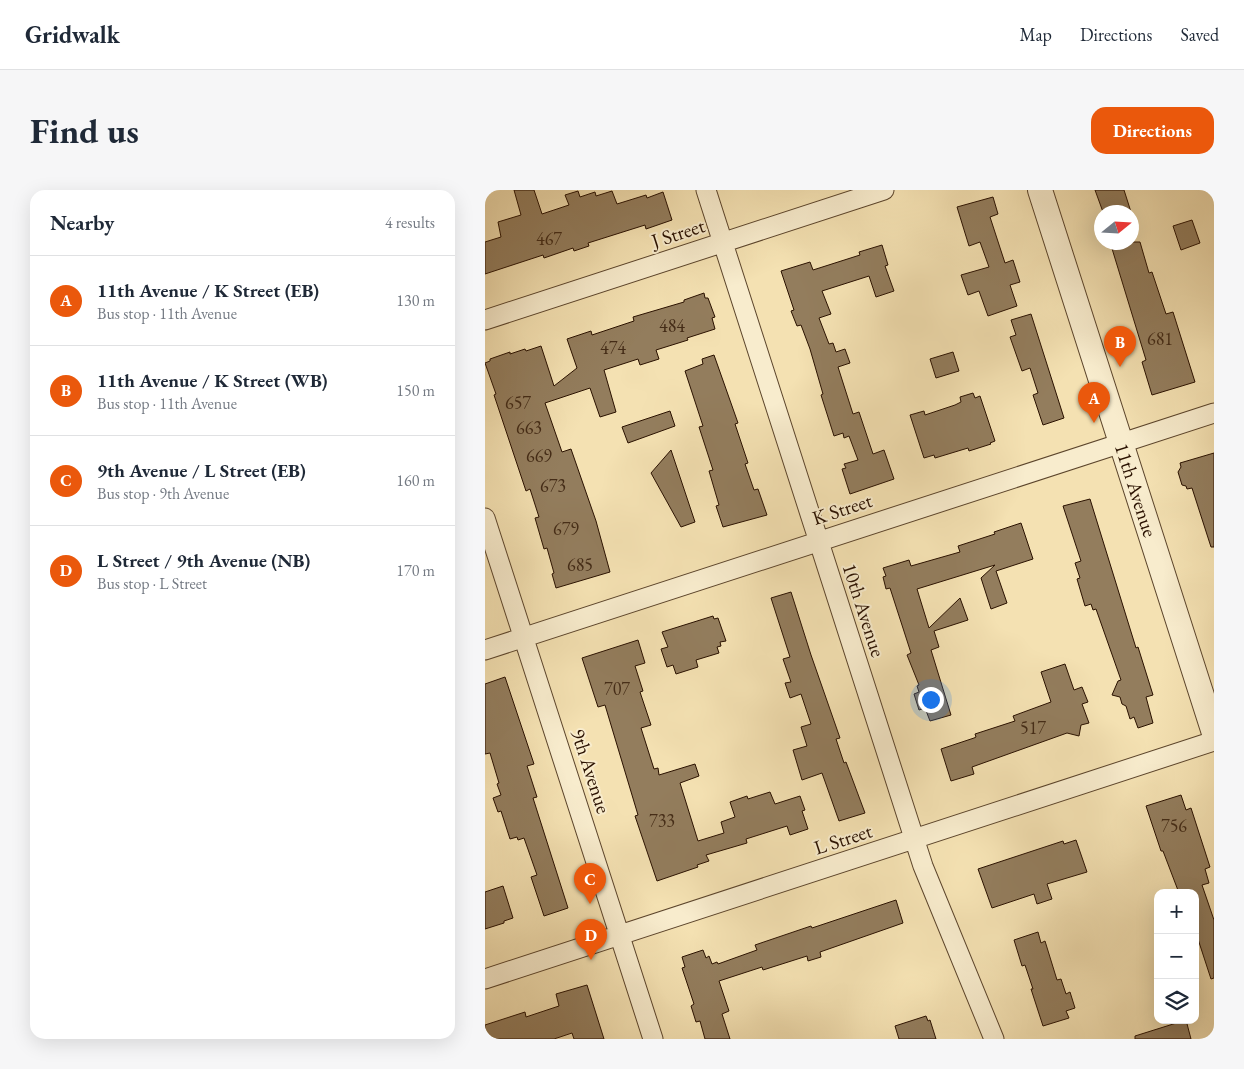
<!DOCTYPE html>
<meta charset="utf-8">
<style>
body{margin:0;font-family:"EB Garamond",serif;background:#f6f6f7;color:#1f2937}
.controls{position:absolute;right:15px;bottom:15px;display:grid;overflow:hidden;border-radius:10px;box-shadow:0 5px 20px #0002}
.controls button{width:45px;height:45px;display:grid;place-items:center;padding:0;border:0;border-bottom:1px solid #e0e1e3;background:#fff;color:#1f2937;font:25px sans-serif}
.compass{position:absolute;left:609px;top:15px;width:45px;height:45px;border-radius:50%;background:#fff;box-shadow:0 5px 20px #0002;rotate:72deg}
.you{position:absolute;left:445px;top:509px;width:18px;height:18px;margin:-12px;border:4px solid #fff;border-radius:50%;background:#1a73e8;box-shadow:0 0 0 8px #1a73e833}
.badge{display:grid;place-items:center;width:32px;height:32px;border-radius:50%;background:#ea580c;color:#fff;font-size:16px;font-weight:700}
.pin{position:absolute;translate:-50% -41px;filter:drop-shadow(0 1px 2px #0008)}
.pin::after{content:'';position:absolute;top:26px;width:18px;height:15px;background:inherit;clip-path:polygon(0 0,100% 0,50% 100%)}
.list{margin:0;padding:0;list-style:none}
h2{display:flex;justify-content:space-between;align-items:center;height:65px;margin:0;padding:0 20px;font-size:21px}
h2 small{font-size:16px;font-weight:400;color:#747a83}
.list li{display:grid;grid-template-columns:32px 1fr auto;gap:15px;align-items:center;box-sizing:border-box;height:90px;padding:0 20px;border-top:1px solid #e0e1e3}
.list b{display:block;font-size:19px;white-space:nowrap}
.list p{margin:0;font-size:16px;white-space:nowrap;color:#747a83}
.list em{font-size:16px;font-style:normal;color:#747a83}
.icon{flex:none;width:28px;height:28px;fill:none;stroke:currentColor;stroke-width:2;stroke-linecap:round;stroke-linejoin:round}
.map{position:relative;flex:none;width:729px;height:849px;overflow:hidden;border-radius:15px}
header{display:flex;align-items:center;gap:30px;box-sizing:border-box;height:70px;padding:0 25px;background:#fff;border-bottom:1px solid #e0e1e3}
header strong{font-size:24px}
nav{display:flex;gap:28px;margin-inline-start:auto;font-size:18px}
.intro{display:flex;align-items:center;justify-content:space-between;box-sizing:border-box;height:120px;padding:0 30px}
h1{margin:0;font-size:35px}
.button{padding:12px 22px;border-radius:15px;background:#ea580c;color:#fff;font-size:18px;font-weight:700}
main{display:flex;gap:30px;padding:0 30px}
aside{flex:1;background:#fff;border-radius:15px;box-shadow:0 5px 20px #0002}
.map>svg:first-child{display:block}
.building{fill:#937d5d;stroke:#2a1100}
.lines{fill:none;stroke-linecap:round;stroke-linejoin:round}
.minor-casing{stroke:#5c452c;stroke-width:21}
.tertiary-casing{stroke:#5c452c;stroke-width:26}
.minor{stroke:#f8eccd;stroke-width:19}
.tertiary{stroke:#f8eccd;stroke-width:24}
.labels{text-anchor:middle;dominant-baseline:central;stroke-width:4;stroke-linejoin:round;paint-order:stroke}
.number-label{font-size:18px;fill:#442c17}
.street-label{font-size:20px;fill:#2a1100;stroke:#f8eccd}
</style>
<header>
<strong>Gridwalk</strong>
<nav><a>Map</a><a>Directions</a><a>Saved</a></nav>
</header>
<div class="intro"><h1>Find us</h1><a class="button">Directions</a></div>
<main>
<aside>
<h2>Nearby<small>4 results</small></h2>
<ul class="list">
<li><span class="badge">A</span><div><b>11th Avenue / K Street (EB)</b><p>Bus stop · 11th Avenue</p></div><em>130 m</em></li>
<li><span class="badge">B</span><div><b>11th Avenue / K Street (WB)</b><p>Bus stop · 11th Avenue</p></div><em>150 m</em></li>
<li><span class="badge">C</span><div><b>9th Avenue / L Street (EB)</b><p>Bus stop · 9th Avenue</p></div><em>160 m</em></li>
<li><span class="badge">D</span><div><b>L Street / 9th Avenue (NB)</b><p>Bus stop · L Street</p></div><em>170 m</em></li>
</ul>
</aside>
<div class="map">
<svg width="729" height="849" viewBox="0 0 729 849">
<rect width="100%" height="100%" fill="#f4e1b2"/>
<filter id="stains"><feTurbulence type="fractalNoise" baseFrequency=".004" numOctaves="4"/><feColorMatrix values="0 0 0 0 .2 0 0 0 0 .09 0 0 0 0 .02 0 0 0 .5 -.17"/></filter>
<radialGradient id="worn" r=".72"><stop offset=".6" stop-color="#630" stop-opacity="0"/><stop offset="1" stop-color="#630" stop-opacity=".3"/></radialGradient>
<path class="building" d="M 29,0 L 49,0 L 57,24 L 84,15 L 80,5 L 93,1 L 95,7 L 110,2 L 111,6 L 127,1 L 132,14 L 161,5 L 162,8 L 178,2 L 187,30 L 161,39 L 160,35 L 103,53 L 104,56 L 89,61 L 88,58 L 59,68 L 58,65 L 0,84 L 0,52 L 16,47 L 13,32 L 36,25 Z
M 610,0 L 639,0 L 646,22 L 618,22 Z
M 508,7 L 513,24 L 505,27 L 520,73 L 528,70 L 535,92 L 525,95 L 532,116 L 503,126 L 494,101 L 483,105 L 476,85 L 504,77 L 495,52 L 484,56 L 472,17 Z
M 707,30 L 715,53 L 696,60 L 688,36 Z
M 625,52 L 655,52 L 664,83 L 667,82 L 681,124 L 688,122 L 710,192 L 667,205 L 657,172 L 661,170 Z
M 397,55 L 403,75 L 400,76 L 409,101 L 391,107 L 384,86 L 337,101 L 346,124 L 334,128 L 344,154 L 348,153 L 351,162 L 360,159 L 365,173 L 353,177 L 368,224 L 374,222 L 388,264 L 399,260 L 409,289 L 365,304 L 357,279 L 361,278 L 359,274 L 373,270 L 364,246 L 359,248 L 358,243 L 349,246 L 336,205 L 338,204 L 325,159 L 316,135 L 312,136 L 306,121 L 309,120 L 296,81 L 325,72 L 328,80 L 375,65 L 374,62 Z
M 219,103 L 220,108 L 223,108 L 230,127 L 227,128 L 230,139 L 202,148 L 203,150 L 171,160 L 174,169 L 155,175 L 153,169 L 119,180 L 131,222 L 115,227 L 105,198 L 60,213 L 77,262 L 86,259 L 111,331 L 125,382 L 71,398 L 67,384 L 69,383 L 62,358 L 59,359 L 50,328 L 54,327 L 45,299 L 41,301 L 9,205 L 11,204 L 0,173 L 5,171 L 5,169 L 25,162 L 25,164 L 40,159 L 41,161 L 56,156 L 69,196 L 92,178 L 82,149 L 106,141 L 107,145 L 149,131 L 148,127 L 199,112 L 199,110 Z
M 546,124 L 579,228 L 558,235 L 548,205 L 553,203 L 545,178 L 537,181 L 525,147 L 531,145 L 526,130 Z
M 468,162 L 474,181 L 451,188 L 445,169 Z
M 229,165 L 253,233 L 250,234 L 263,273 L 260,274 L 269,300 L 273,299 L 282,325 L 238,337 L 231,316 L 234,315 L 224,281 L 228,280 L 214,237 L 218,236 L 200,181 L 218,174 L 217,169 Z
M 488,203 L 490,208 L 495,206 L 510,251 L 505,253 L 506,254 L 484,261 L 483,258 L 450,268 L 449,265 L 439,268 L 425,225 L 439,221 L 440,225 L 470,215 L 476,212 L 475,207 Z
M 185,221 L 190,236 L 143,253 L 137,237 Z
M 186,260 L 210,332 L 196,337 L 166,283 Z
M 729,263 L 729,357 L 726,357 L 707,298 L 702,299 L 701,296 L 697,295 L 693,282 L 696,277 L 695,273 Z
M 605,309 L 651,458 L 653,457 L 668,505 L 661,507 L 668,533 L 653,538 L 649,527 L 645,529 L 641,516 L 637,514 L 635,507 L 627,505 L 633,491 L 636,490 L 611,419 L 608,420 L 606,414 L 600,416 L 592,389 L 595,388 L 590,373 L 596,371 L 578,316 Z
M 536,333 L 548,369 L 511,381 L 522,413 L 506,419 L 496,388 L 510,375 L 432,399 L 444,438 L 475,408 L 483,430 L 449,441 L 454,457 L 446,460 L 466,525 L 445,531 L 440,518 L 434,520 L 429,504 L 434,502 L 432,496 L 434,495 L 422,465 L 426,463 L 405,398 L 401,399 L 398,387 L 401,386 L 398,378 L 424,370 L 426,376 L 475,362 L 473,356 L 510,344 L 509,342 Z
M 306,402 L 326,465 L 355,548 L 351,549 L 359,573 L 361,572 L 380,623 L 354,631 L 337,583 L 317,590 L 308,560 L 322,556 L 316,537 L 326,534 L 316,504 L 305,508 L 300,493 L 306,492 L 298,469 L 305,467 L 286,408 Z
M 228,426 L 229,429 L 233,428 L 241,451 L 235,452 L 236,456 L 232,457 L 234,463 L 211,470 L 213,477 L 191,484 L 188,475 L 182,477 L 176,459 L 183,457 L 177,442 Z
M 153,450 L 160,473 L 150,476 L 158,501 L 155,502 L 166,535 L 156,538 L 169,579 L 173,578 L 174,585 L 210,574 L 214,586 L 195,593 L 213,651 L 239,643 L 236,632 L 250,627 L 245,612 L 262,606 L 263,609 L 285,602 L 290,614 L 315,606 L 320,620 L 317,621 L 323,639 L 305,645 L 302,636 L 261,649 L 262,653 L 221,665 L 224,671 L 212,675 L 213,677 L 172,691 L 150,626 L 153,625 L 120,515 L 113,517 L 97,468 Z
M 580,474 L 589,500 L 597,497 L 603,512 L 597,514 L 604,533 L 596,535 L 594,546 L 582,543 L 487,577 L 489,584 L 466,591 L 456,559 L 489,548 L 491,547 L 490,544 L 530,531 L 528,526 L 566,512 L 556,482 Z
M 20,487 L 49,574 L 42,576 L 52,607 L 48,608 L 83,718 L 59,726 L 46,687 L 52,685 L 39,648 L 33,650 L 32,647 L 25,649 L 16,621 L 13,622 L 8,608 L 16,605 L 12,594 L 14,593 L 5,563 L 0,564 L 0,494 Z
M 696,605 L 701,620 L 706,618 L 725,677 L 720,679 L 724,693 L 717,695 L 729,730 L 729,788 L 726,789 L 710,740 L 710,703 L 694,703 L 678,661 L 676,661 L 661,616 Z
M 591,650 L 602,682 L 562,694 L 567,709 L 552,714 L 549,704 L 507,718 L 493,679 L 578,651 L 579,654 Z
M 18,696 L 28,728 L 19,731 L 19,733 L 0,739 L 0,702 Z
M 411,710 L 418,733 L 335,762 L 336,767 L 323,771 L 322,766 L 278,780 L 277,777 L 234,791 L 244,821 L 237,824 L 245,849 L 220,849 L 215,831 L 211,832 L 206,816 L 209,814 L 197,778 L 200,777 L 197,767 L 218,760 L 221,768 L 224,766 L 227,774 L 232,772 L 233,774 L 272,760 L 270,755 L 326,736 L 327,738 Z
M 553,742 L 556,753 L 560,751 L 572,790 L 576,789 L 581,804 L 585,802 L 590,818 L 581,821 L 584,828 L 558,836 L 546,799 L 548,799 L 540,775 L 537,776 L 529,750 Z
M 102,795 L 119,849 L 89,849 L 87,843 L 69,849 L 0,849 L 0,835 L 40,822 L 41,827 L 74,816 L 71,804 Z
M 441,826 L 443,831 L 445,830 L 451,849 L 414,849 L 410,836 Z
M 701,830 L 706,849 L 650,849 L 650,846 Z"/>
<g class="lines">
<g class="minor-casing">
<path id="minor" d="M 221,0 L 438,676 L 509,849
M 0,130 L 399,0
M 0,328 L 168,849
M 0,460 L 729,223
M 0,789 L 729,551"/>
</g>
<g class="tertiary-casing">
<g id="tertiary">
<path id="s1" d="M 555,0 L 729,543"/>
</g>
</g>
<use href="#minor" class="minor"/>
<use href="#tertiary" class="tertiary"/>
</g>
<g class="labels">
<g class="number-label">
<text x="64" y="48">467</text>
<text x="187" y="135">484</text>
<text x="675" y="148">681</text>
<text x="128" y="157">474</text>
<text x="33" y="212">657</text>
<text x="44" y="237">663</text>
<text x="54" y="265">669</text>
<text x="68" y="295">673</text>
<text x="81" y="338">679</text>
<text x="95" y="374">685</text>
<text x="132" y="498">707</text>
<text x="548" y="537">517</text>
<text x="177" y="630">733</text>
<text x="689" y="635">756</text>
</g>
<g class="street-label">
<text transform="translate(193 43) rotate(-18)">J Street</text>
<text stroke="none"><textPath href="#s1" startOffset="315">11th Avenue</textPath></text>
<text transform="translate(357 319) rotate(-18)">K Street</text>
<text transform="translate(379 420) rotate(72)">10th Avenue</text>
<text transform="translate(106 581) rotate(72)">9th Avenue</text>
<text transform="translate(358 649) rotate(-18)">L Street</text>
</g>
</g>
<rect width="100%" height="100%" filter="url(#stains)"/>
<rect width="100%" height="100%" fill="url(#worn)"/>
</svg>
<div class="controls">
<button>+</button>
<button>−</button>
<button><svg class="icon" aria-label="layers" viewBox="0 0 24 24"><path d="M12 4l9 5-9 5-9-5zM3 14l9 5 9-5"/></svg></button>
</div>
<svg class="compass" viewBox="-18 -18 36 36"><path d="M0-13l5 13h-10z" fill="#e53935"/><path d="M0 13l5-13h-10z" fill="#747a83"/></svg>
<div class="you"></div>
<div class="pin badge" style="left:609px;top:233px">A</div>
<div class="pin badge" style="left:635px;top:177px">B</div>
<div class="pin badge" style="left:105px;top:714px">C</div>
<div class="pin badge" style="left:106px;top:770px">D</div>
</div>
</main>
